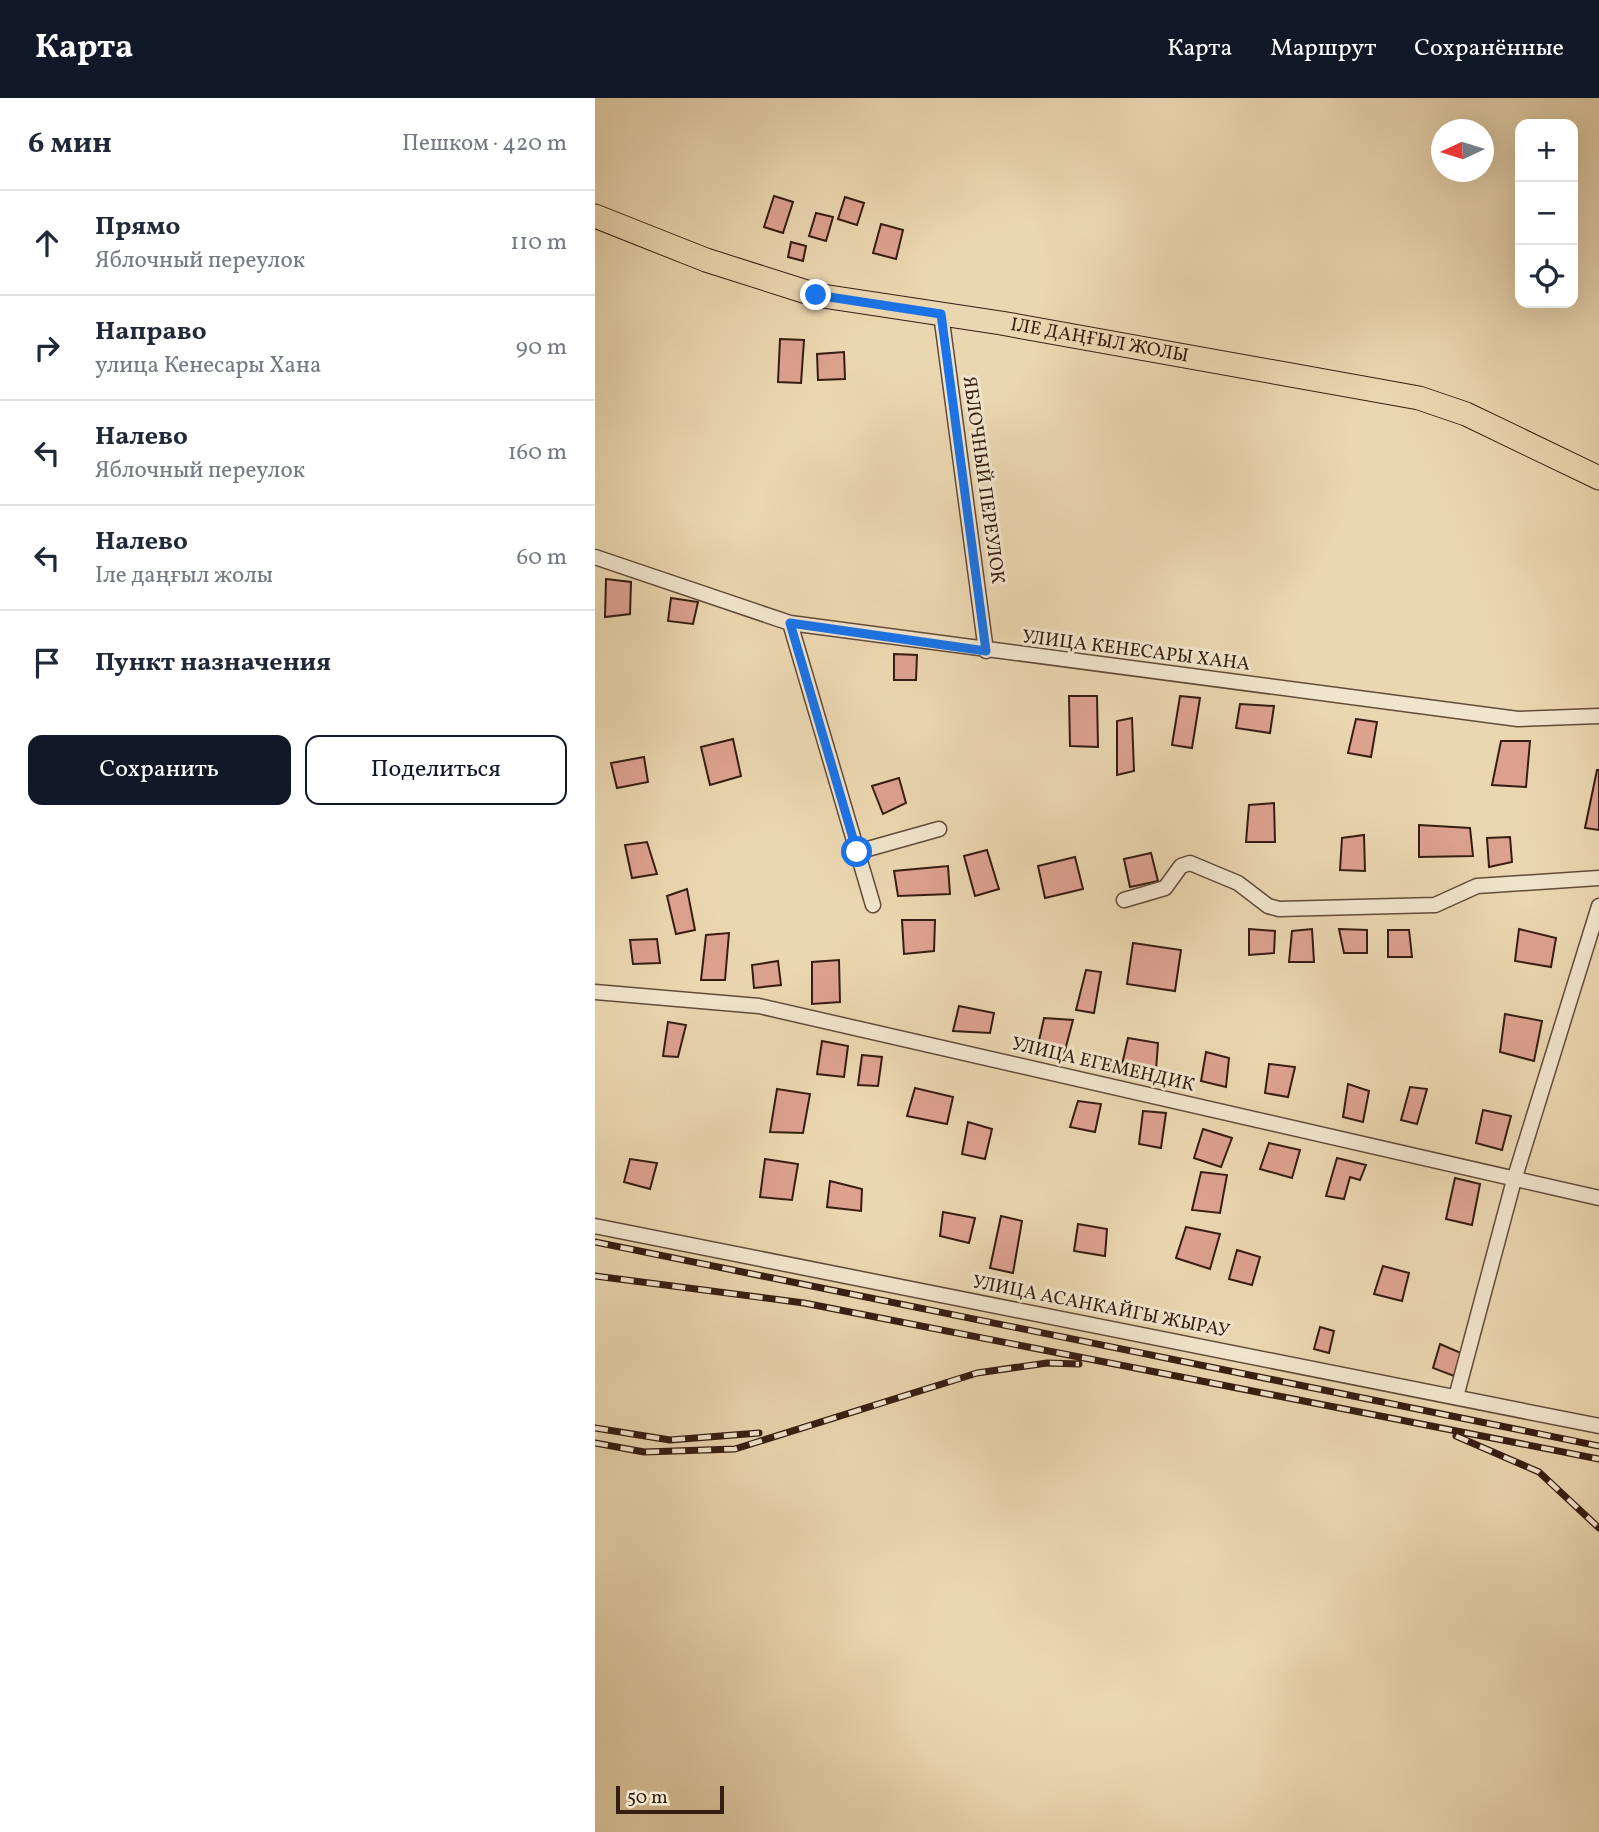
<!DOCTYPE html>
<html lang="ru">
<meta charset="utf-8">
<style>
body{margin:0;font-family:Vollkorn,serif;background:#f2f2f3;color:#1f2937}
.controls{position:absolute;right:21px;top:21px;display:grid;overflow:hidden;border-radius:14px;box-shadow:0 7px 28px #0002}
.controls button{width:63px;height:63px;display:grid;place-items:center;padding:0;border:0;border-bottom:2px solid #e0e1e3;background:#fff;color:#1f2937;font:35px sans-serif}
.compass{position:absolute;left:836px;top:21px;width:63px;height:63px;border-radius:50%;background:#fff;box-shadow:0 7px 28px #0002;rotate:266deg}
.scale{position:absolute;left:21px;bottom:18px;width:108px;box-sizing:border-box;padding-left:7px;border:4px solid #361d11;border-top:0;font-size:19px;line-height:24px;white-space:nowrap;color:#361d11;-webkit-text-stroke:5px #f1e4cc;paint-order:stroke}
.stop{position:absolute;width:21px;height:21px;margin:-16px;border:5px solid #1a73e8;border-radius:50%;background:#fff}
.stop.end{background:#1a73e8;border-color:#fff;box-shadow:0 2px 7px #0008}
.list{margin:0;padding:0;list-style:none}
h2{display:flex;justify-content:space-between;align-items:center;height:91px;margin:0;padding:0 28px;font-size:30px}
h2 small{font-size:23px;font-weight:400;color:#747a83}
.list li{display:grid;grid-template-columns:46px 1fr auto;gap:21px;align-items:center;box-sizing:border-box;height:105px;padding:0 28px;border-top:2px solid #e0e1e3}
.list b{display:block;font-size:26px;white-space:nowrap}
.list p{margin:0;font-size:23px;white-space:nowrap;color:#747a83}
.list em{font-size:23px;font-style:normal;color:#747a83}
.actions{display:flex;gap:14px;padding:21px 28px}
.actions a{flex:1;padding:16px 0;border:2px solid #111827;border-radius:14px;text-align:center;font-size:24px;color:#111827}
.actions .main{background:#111827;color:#fff}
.icon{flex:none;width:38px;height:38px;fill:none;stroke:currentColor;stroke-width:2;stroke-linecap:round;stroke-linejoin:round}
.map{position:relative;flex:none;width:1004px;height:1734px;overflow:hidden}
header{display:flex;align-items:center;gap:42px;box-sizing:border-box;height:98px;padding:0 35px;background:#111827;color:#fff}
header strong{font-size:33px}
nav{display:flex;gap:38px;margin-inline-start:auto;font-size:24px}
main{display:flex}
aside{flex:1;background:#fff}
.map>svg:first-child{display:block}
.building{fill:#dda190;stroke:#361d11;stroke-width:2}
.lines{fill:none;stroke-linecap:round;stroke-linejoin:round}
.minor-casing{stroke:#634b39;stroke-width:17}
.primary-casing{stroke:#361d11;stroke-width:25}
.minor{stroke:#f1e4cc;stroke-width:14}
.primary{stroke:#ead6b0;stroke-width:23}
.rail-casing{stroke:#361d11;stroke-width:7}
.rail{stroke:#f1e4cc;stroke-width:4.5;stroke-dasharray:13;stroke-linecap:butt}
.route{stroke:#1a73e8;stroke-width:9}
.labels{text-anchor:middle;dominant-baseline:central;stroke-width:6;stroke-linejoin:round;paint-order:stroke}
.street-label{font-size:19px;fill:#361d11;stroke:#f1e4cc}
</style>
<header>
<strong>Карта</strong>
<nav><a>Карта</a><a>Маршрут</a><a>Сохранённые</a></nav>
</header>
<main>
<aside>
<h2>6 мин<small>Пешком · 420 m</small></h2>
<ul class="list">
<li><svg class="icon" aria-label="ahead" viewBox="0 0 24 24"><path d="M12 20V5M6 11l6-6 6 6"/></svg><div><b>Прямо</b><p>Яблочный переулок</p></div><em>110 m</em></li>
<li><svg class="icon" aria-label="right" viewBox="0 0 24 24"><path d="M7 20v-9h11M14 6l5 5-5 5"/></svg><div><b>Направо</b><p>улица Кенесары Хана</p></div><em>90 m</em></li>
<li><svg class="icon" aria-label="left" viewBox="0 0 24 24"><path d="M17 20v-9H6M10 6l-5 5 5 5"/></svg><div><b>Налево</b><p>Яблочный переулок</p></div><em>160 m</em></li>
<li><svg class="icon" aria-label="left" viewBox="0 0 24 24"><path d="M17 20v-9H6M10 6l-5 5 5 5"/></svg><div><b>Налево</b><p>Іле даңғыл жолы</p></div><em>60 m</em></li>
<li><svg class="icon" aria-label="arrive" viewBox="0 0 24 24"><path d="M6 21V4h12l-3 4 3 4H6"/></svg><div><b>Пункт назначения</b></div></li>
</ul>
<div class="actions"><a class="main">Сохранить</a><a>Поделиться</a></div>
</aside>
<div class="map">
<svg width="1004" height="1734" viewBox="0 0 1004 1734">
<rect width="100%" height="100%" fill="#ead6b0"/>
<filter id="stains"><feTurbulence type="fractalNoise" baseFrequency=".00286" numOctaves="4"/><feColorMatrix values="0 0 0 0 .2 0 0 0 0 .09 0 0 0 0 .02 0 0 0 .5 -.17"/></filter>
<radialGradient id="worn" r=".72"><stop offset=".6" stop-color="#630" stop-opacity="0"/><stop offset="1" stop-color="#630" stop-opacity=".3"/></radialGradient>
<path class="building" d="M 179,98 L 198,104 L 188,135 L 169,129 Z
M 250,99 L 269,105 L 262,127 L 243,121 Z
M 221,115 L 238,119 L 231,143 L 214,138 Z
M 286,126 L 308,132 L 301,161 L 278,155 Z
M 196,144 L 211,148 L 208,163 L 193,159 Z
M 185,241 L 209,242 L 206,285 L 183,284 Z
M 249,254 L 250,281 L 223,282 L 222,256 Z
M 11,481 L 36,484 L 35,516 L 10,519 Z
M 76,500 L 103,504 L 98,526 L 73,523 Z
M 299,556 L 322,557 L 321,582 L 299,582 Z
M 474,598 L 502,598 L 503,649 L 475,648 Z
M 585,598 L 605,600 L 597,650 L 577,647 Z
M 645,606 L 679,608 L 675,635 L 641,630 Z
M 537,620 L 539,673 L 522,677 L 522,623 Z
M 761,621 L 782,624 L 776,659 L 753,655 Z
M 138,641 L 146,678 L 115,687 L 106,649 Z
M 906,643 L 935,643 L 931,689 L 897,687 Z
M 49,659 L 53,684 L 22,690 L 16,665 Z
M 1002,672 L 1004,672 L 1004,732 L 990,730 Z
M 304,680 L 311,705 L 288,716 L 277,688 Z
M 679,705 L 680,744 L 651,744 L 654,707 Z
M 824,727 L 875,730 L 878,758 L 824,759 Z
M 769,737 L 770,773 L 745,772 L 747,740 Z
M 915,739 L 917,764 L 894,769 L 892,740 Z
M 52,744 L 62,776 L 37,780 L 30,747 Z
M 392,752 L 404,791 L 380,798 L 369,758 Z
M 556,755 L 563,783 L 535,789 L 529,761 Z
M 480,759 L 488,791 L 450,800 L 443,768 Z
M 353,768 L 355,796 L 303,798 L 299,773 Z
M 92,791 L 100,832 L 81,836 L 72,798 Z
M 307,822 L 340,822 L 339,853 L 309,856 Z
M 654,831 L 680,833 L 679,855 L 654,857 Z
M 717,831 L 719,864 L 694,864 L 697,833 Z
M 744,831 L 772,832 L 772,855 L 749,855 Z
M 924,831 L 961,840 L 956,869 L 920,863 Z
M 793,832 L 814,832 L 817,859 L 793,859 Z
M 134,835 L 130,882 L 106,882 L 111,837 Z
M 62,841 L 65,865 L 38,866 L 35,842 Z
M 538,845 L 586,852 L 580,893 L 532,886 Z
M 244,862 L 245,904 L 217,906 L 217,864 Z
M 183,863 L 186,887 L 159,890 L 157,867 Z
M 491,872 L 506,874 L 499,915 L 481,912 Z
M 364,908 L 399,915 L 395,935 L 358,933 Z
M 910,916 L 947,923 L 939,963 L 905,954 Z
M 449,920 L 478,922 L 467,964 L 441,956 Z
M 73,924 L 91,927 L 83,959 L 68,958 Z
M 533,940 L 563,945 L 561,972 L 527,967 Z
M 227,943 L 253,948 L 249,979 L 222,976 Z
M 611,954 L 634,960 L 631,989 L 606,983 Z
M 267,957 L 287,959 L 283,988 L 263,987 Z
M 674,966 L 700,969 L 693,999 L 670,995 Z
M 753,986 L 774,993 L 768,1024 L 748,1019 Z
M 815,989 L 832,991 L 822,1026 L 806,1022 Z
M 320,990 L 358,999 L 352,1026 L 312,1018 Z
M 182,991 L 215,996 L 208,1035 L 175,1034 Z
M 483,1003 L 506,1006 L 500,1034 L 475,1029 Z
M 888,1012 L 916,1018 L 907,1052 L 881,1045 Z
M 548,1013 L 571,1015 L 566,1050 L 544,1046 Z
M 373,1024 L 397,1031 L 390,1061 L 367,1056 Z
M 608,1031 L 637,1040 L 626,1069 L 599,1060 Z
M 674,1045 L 705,1052 L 697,1080 L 665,1071 Z
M 742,1060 L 771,1067 L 765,1082 L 755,1079 L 749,1101 L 731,1098 Z
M 35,1061 L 62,1065 L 55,1091 L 29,1084 Z
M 170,1061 L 203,1066 L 197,1102 L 165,1099 Z
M 606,1074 L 632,1077 L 625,1115 L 597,1112 Z
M 860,1080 L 885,1086 L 877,1127 L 851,1121 Z
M 235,1083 L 267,1091 L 266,1113 L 232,1109 Z
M 348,1114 L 380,1120 L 374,1145 L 345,1138 Z
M 406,1118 L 427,1123 L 418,1175 L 395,1170 Z
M 483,1126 L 512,1131 L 510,1158 L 479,1153 Z
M 591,1129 L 625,1136 L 615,1171 L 581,1160 Z
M 642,1152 L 665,1159 L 657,1187 L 634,1181 Z
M 788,1168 L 814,1175 L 807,1203 L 779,1196 Z
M 725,1229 L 739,1233 L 734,1255 L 719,1251 Z
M 845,1246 L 866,1255 L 859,1278 L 838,1270 Z"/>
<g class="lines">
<g class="minor-casing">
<path id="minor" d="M 346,216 L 391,553
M 0,459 L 195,525 L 923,621 L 1004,618
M 195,525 L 278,807
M 262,754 L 344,731
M 529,802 L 570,790 L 586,768 L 595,765 L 643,785 L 673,808 L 684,811 L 840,807 L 882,788 L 1004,780
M 0,894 L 164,908 L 1004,1100
M 0,1128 L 1004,1328
M 861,1299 L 919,1082 L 1004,808"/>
</g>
<g class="primary-casing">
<g id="primary">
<path id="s1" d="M 0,118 L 111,162 L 221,197 L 406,225 L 824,300 L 871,316 L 1004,380"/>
</g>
</g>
<use href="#minor" class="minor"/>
<use href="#primary" class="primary"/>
<g class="rail-casing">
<path id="rail" d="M 0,1144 L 1004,1348
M 0,1178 L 209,1205 L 1004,1361
M 0,1330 L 75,1342 L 164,1335
M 861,1338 L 944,1374 L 1004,1430
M 0,1345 L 49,1354 L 140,1351 L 382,1275 L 452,1265 L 484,1266"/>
</g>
<use href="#rail" class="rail"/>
</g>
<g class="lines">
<path class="route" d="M 221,197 L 346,216 L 391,553 L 195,525 L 262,754"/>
</g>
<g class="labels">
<g class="street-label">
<text stroke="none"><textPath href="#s1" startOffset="522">ІЛЕ ДАҢҒЫЛ ЖОЛЫ</textPath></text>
<text transform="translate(388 382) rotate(82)">ЯБЛОЧНЫЙ ПЕРЕУЛОК</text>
<text transform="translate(541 553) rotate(7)">УЛИЦА КЕНЕСАРЫ ХАНА</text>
<text transform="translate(508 967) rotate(13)">УЛИЦА ЕГЕМЕНДИК</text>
<text transform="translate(506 1209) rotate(11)">УЛИЦА АСАНКАЙГЫ ЖЫРАУ</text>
</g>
</g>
<rect width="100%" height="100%" filter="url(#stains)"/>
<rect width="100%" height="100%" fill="url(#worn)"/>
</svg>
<div class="controls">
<button>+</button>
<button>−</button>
<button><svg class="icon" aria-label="locate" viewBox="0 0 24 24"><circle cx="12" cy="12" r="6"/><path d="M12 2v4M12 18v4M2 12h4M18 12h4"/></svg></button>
</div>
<svg class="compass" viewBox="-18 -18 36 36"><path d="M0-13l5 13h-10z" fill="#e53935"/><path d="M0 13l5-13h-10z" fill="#747a83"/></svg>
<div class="scale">50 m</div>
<div class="stop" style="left:262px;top:754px"></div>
<div class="stop end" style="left:221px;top:197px"></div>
</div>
</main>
